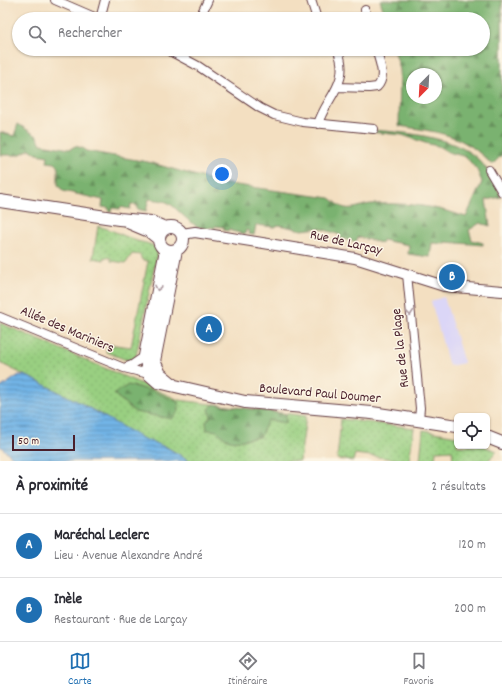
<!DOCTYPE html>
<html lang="fr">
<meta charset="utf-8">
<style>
body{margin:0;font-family:Dekko,sans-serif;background:#f2f2f3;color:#2b2b33}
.controls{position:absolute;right:12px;bottom:12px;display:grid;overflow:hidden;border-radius:6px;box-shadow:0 1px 3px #0004}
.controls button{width:36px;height:36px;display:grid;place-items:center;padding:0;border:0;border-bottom:1px solid #e1e1e2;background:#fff;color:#2b2b33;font:20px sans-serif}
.compass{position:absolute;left:406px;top:68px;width:36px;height:36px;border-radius:50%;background:#fff;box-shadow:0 1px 3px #0004;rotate:204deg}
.scale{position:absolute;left:12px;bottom:10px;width:63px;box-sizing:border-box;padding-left:4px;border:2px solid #4a1f2b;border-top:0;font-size:11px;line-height:14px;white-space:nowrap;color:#4a1f2b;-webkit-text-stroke:3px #fcf5e5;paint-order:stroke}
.you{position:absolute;left:222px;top:174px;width:14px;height:14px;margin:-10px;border:3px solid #fff;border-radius:50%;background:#1a73e8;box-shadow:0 0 0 6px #1a73e833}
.badge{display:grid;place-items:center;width:26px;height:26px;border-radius:50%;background:#1f6fb2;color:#fff;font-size:13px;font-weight:700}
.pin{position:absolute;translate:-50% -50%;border:2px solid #fff;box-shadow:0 1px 4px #0006}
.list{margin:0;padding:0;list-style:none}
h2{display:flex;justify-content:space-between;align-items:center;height:52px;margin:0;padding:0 16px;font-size:17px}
h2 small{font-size:13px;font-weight:400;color:#7c7c81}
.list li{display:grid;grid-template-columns:26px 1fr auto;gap:12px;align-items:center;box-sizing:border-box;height:64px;padding:0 16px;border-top:1px solid #e1e1e2}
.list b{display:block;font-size:15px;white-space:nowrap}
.list p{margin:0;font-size:13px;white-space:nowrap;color:#7c7c81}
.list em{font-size:13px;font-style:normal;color:#7c7c81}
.icon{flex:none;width:22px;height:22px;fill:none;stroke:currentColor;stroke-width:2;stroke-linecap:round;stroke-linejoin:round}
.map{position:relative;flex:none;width:502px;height:461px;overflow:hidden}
.search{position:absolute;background:#fff;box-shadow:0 1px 3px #0004;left:12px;right:12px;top:12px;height:44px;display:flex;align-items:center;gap:10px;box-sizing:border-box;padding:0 14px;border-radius:22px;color:#7c7c81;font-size:15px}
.sheet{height:180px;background:#fff}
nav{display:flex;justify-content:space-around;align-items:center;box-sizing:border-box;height:56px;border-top:1px solid #e1e1e2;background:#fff;font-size:11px;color:#7c7c81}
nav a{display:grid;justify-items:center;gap:2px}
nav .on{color:#1f6fb2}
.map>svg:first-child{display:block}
.built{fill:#dbd6f7}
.green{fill:url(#green-dots);stroke:#727756}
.forest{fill:url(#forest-firs);stroke:#62684d;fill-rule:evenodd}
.water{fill:url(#water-rules);stroke:#5e6a88}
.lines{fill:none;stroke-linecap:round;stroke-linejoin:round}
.minor-casing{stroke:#633c42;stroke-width:10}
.tertiary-casing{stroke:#633c42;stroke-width:12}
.primary-casing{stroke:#633c42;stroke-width:14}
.minor{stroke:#fff;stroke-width:8}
.tertiary{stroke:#fff;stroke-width:10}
.primary{stroke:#fff;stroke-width:12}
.oneway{stroke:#ae9aa0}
.labels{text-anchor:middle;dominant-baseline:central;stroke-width:3;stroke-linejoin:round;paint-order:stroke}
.street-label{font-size:14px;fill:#4a1f2b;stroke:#fcf5e5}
</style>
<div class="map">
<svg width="502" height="461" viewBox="0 0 502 461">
<defs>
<pattern id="green-dots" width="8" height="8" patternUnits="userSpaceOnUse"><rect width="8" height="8" fill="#99cf81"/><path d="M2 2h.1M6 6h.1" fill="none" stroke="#85b170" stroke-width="1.8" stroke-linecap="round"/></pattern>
<pattern id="forest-firs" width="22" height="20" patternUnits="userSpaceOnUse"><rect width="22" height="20" fill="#7ab26f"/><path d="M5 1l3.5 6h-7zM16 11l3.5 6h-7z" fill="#66905b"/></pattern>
<pattern id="water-rules" width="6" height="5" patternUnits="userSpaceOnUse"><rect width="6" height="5" fill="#71b4e6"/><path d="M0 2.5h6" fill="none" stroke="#5f92bb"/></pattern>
</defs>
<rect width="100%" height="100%" fill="#fcf5e5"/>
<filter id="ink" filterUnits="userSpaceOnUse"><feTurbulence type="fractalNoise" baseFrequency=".025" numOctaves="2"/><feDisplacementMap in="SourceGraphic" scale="8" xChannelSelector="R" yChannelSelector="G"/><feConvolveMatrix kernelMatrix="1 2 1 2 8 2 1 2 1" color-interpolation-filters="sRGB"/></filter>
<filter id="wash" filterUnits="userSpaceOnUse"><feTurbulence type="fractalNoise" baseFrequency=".012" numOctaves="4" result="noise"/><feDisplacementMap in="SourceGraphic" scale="16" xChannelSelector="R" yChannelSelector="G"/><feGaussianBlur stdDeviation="0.9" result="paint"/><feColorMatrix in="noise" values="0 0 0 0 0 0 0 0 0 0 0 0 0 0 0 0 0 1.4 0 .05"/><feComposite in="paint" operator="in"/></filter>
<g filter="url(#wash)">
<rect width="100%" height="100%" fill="#f3dfc1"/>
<path class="built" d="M 444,297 L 464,363 L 449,366 L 431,301 Z"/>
<path class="green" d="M 98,226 C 113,230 124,236 137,241 C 145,243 151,243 158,249 L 136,356 L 129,361 L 106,352 L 107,344 L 131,347 L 148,261 L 142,260 L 140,255 L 132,254 L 126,263 L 111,261 L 111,258 L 104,257 L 104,260 L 93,258 Z
M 0,323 L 179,400 L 306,416 L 300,461 L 190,461 L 168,448 L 142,439 L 75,400 L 0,363 Z
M 341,419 L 414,428 L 409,461 L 355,454 L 353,461 L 337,459 Z
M 423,430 L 457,436 L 457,446 L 483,446 L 497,451 L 488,461 L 453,461 L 452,450 L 436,451 L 435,460 L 420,461 Z"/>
<path class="forest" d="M 380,0 L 502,0 L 502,155 L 492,165 C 464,134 439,132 399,126 L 400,70 L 394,49 L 483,49 L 483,19 L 386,19 ZM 412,74 L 436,74 L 436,98 L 412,98 Z
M 18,124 L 37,136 L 41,144 L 70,149 L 75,146 L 82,148 L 86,151 L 148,162 L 215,181 L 215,182 L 330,198 C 335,201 340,207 345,208 C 355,210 363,204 372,204 C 409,203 431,205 466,217 L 482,182 L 477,170 L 466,157 L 448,152 L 438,146 L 428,144 L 402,135 L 370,132 L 371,130 C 402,132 455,136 479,160 C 489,170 496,184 501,197 L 486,200 L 490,226 L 480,223 L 469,230 L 472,240 L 483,243 L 483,245 L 445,242 L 445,244 L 432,243 L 430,257 L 408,254 L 409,245 L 382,240 L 381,243 L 358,237 L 356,242 L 339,238 L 340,235 L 319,228 L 302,230 L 279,225 L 274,227 L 256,225 L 254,235 L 248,234 L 249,231 L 246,230 L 245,234 L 231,231 L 231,229 L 229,229 L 228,231 L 224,230 L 224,227 L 215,226 L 214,229 L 212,227 C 196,234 183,213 170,204 C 165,200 155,200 149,199 L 146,211 L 137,209 L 137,205 L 131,204 L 130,209 L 120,207 L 120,209 L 112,208 L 111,212 L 109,212 L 109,208 L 102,207 L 103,200 L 63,191 L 58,185 L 58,166 L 55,163 L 47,162 L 48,156 L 37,154 L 30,149 L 19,155 L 0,155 L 0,132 L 14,136 Z
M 128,385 L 153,391 L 178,402 L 179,411 L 172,419 L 135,412 L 114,394 Z
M 214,404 L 286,414 L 286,423 L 268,420 L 260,437 C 250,438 237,443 227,439 C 217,434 222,430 207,430 L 206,422 L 211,416 L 209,409 Z"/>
<path class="water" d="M 19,375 L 27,376 L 75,400 L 142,438 L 168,448 L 190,461 L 17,461 L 0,446 L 0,388 Z"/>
</g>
<g filter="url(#ink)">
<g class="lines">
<g class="minor-casing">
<path id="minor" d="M 55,0 L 99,19
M 311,0 L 317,19
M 365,10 L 368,19
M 100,19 L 105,0
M 199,19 L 208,0
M 166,49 L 198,66 L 260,108 L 274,115 L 303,122 L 374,129
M 182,57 L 185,49
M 337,87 L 369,88 L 377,87 C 387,77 379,61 376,49
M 318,124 C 326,97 352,82 337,49
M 489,170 L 502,192
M 407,274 L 420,408 L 419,419
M 0,317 L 124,368
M 145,356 L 132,365 L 124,368 L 149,374"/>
</g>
<g class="tertiary-casing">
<path id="tertiary" d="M 182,234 L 195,232 L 355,258 L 444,286 L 502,291"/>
</g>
<g class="primary-casing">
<path id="primary" d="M 0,201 L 119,219 L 151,222 L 165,228
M 130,223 L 149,231 L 159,239
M159 239a12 12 0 1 1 24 0a12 12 0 1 1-24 0Z
M 166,250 L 145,356 L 149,374 L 158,382 L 245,402 L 372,413 L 457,426
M 171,383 L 160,374 L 154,361 L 176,250
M 487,437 L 502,443"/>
</g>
<use href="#minor" class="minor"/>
<use href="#tertiary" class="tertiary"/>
<use href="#primary" class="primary"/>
</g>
<defs><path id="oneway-chevron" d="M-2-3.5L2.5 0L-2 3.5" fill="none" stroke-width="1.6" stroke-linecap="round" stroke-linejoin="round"/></defs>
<g class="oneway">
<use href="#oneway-chevron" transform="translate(158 288) rotate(102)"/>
<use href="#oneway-chevron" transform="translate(410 313) rotate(84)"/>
</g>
</g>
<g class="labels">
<g class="street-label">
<text transform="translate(346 243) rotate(13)">Rue de Larçay</text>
<text transform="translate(67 330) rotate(23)">Allée des Mariniers</text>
<text transform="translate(401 348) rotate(-96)">Rue de la Plage</text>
<text transform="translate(320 394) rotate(5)">Boulevard Paul Doumer</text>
</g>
</g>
</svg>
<div class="controls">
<button><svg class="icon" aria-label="locate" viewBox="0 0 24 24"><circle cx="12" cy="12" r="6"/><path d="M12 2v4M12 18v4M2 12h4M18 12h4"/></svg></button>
</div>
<svg class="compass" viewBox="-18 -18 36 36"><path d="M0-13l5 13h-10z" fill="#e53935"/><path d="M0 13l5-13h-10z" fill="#7c7c81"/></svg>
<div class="scale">50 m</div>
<div class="you"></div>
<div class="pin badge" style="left:209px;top:329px">A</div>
<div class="pin badge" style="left:452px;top:277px">B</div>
<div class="search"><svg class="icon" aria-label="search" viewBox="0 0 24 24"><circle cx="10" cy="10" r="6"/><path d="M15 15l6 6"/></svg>Rechercher</div>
</div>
<section class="sheet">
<h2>À proximité<small>2 résultats</small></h2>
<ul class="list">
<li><span class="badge">A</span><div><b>Maréchal Leclerc</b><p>Lieu · Avenue Alexandre André</p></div><em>120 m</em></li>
<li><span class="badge">B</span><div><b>Inèle</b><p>Restaurant · Rue de Larçay</p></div><em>200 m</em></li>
</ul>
</section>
<nav>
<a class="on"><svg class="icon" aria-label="map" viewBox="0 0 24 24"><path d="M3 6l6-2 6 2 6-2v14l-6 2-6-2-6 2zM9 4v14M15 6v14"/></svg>Carte</a>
<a><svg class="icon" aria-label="directions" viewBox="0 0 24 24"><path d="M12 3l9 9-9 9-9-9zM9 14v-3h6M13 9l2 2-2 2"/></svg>Itinéraire</a>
<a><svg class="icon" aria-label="saved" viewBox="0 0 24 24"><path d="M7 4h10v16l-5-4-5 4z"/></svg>Favoris</a>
</nav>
